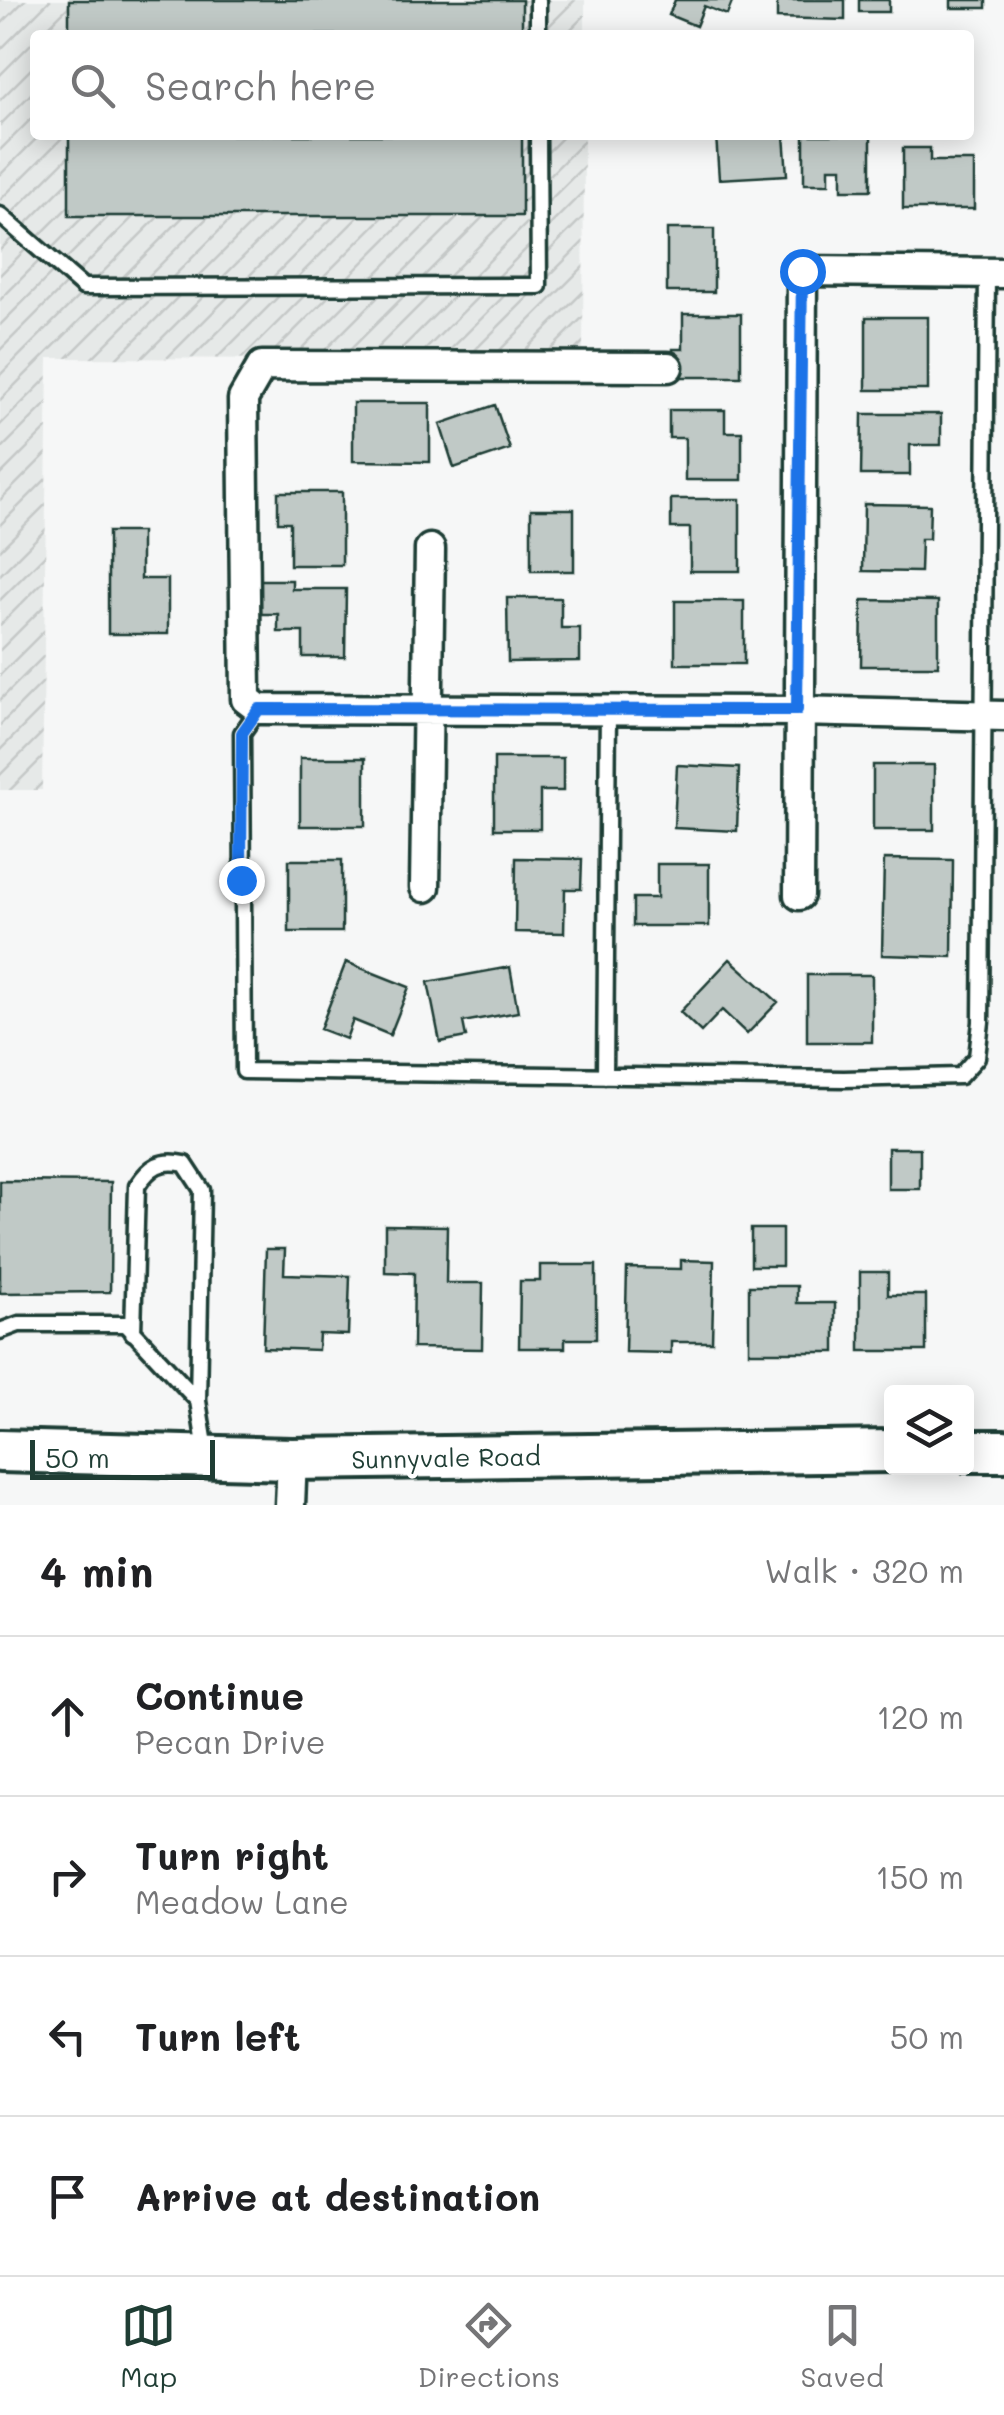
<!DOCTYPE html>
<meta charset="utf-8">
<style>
body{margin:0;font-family:Mali,sans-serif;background:#f6f6f6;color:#202124}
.controls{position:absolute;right:30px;bottom:30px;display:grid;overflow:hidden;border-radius:10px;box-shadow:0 5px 25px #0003}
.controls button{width:90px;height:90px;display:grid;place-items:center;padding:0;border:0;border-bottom:2px solid #e0e0e0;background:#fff;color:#202124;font:50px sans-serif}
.scale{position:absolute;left:30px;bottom:25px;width:185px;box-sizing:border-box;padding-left:10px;border:5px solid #1f3d34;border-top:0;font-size:28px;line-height:35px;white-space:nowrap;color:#1f3d34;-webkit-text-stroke:8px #fff;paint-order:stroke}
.stop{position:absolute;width:30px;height:30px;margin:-22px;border:8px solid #1a73e8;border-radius:50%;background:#fff}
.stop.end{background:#1a73e8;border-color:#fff;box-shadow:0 2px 10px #0008}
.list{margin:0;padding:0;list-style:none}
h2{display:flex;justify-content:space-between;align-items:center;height:130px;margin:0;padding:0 40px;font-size:42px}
h2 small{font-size:32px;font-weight:400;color:#757577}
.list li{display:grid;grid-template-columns:65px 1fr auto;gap:30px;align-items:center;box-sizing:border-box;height:160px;padding:0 40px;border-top:2px solid #e0e0e0}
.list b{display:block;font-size:38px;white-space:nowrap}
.list p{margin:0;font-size:32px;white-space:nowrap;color:#757577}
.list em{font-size:32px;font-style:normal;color:#757577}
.icon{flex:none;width:55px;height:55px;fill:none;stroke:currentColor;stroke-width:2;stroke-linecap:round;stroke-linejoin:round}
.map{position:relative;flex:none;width:1004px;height:1505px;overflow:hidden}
.search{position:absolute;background:#fff;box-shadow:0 5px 25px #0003;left:30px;right:30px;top:30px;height:110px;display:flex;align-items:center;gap:25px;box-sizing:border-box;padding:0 35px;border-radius:10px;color:#757577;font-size:38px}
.sheet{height:770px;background:#fff}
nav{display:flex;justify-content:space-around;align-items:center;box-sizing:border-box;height:140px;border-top:2px solid #e0e0e0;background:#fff;font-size:28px;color:#757577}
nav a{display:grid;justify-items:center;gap:5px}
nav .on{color:#1f3d34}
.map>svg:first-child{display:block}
.industrial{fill:url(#industrial-furrows)}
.building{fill:#c0c9c6;stroke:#1f3d34;stroke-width:2.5}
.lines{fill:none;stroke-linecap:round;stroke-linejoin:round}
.lane-casing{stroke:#1f3d34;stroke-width:21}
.street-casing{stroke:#1f3d34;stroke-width:35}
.secondary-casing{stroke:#1f3d34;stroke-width:48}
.lane{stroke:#fff;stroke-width:14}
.street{stroke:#fff;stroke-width:28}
.secondary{stroke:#fff;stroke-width:40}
.route{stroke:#1a73e8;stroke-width:12}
.labels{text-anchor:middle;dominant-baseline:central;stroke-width:9;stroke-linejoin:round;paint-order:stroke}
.street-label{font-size:25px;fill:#1f3d34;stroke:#fff}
</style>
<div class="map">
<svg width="1004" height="1505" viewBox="0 0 1004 1505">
<defs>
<pattern id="industrial-furrows" width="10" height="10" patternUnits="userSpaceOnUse" patternTransform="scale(2.5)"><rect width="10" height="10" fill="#e6e9e8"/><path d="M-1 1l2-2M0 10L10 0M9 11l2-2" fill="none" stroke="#c5c9c8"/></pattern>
</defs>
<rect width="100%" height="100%" fill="#f6f7f7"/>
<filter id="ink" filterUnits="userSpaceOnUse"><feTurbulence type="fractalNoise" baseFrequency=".01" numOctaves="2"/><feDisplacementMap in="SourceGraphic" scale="20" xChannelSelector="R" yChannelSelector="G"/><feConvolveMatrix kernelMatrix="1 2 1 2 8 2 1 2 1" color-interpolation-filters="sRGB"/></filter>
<g filter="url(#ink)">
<path class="industrial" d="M 0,0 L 585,0 L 585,35 L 35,35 L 35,135 L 584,135 L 583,360 L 48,358 L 42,790 L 0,790 Z"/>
<path class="building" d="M 69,0 L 522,0 L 522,35 L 69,35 Z
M 675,0 L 733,0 L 727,15 L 704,6 L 696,26 L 669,15 Z
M 777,0 L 845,0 L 845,20 L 777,18 Z
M 859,0 L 889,0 L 889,12 L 859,12 Z
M 951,0 L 986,0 L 986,8 L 951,8 Z
M 69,135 L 522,135 L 522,216 L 69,216 Z
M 716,135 L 784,135 L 787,175 L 719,179 Z
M 804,135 L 871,135 L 871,190 L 842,190 L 842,168 L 829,168 L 829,184 L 804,184 Z
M 903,148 L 930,148 L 930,161 L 974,161 L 974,209 L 903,209 Z
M 667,229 L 714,229 L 714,292 L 667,292 Z
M 683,314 L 741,314 L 741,377 L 673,377 L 673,349 L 683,349 Z
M 866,317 L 928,317 L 928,390 L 866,390 Z
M 353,403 L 430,403 L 430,462 L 353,461 Z
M 495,405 L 510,449 L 454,468 L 440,424 Z
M 669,410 L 725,410 L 725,432 L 742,432 L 742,480 L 685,480 L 685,438 L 669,438 Z
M 862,414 L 941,414 L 941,445 L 910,445 L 910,475 L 861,475 Z
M 278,492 L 342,492 L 342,565 L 290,565 L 290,522 L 278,522 Z
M 671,499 L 740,499 L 740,571 L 690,571 L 690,528 L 671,528 Z
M 864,504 L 930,505 L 929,539 L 921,539 L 920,572 L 863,571 Z
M 531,509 L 574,509 L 574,571 L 531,571 Z
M 108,532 L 141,532 L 141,579 L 168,579 L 168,634 L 108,634 Z
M 258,580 L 292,580 L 292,589 L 346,589 L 345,657 L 303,657 L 303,632 L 278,632 L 278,614 L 258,614 Z
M 507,598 L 561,598 L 561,628 L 580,628 L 580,661 L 508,662 Z
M 862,600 L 938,601 L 938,666 L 861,666 Z
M 675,601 L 744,601 L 744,664 L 675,664 Z
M 300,758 L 365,758 L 365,826 L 300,826 Z
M 494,758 L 563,758 L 563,791 L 540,791 L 540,829 L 494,829 Z
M 677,765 L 739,768 L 737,831 L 674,828 Z
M 873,765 L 934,765 L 934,830 L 873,830 Z
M 516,858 L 582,859 L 581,889 L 565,889 L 564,933 L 515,932 Z
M 884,859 L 953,860 L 952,957 L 882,955 Z
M 289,860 L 342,860 L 342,932 L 289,932 Z
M 657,864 L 709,864 L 709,926 L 633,926 L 633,898 L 657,898 Z
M 730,959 L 778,1002 L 747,1034 L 722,1010 L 701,1032 L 680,1012 Z
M 346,962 L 409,987 L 390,1035 L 353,1020 L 346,1039 L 320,1029 Z
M 510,967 L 518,1012 L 463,1022 L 466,1037 L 440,1042 L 428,982 Z
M 807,975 L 872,975 L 872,1042 L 807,1042 Z
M 888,1148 L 920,1148 L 920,1189 L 888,1189 Z
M 0,1181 L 111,1182 L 110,1292 L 0,1293 Z
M 385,1225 L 447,1226 L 446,1283 L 483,1283 L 482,1349 L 413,1348 L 414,1273 L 385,1272 Z
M 751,1229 L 782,1229 L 782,1266 L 751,1266 Z
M 266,1249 L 285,1249 L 284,1274 L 350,1276 L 348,1335 L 319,1334 L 318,1350 L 263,1348 Z
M 681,1260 L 714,1261 L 712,1342 L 671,1342 L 671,1353 L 625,1352 L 627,1268 L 681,1269 Z
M 540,1265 L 596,1265 L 596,1339 L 565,1339 L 565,1348 L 519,1348 L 520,1281 L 540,1281 Z
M 860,1272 L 888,1272 L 888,1295 L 926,1295 L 926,1351 L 860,1351 Z
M 749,1286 L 797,1286 L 797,1303 L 835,1303 L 835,1352 L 749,1352 Z"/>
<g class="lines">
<g class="lane-casing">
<path id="lane" d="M 538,0 L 538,35
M 0,215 L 83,287 L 539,286 L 538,135
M 259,709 L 242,733 L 244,1071 L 844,1079 L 960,1076 L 977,1057 L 981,1022 L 987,273
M 605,1076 L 608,710
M 0,1331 L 19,1324 L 126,1324 L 198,1401 L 206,1451
M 133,1333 L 137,1186 C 150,1166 161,1159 185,1164 L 202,1190 L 198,1401"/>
</g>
<g class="street-casing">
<path id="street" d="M 668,367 L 262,366 L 243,399 L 246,699 L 259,709 L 797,711 L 1004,716
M 425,887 L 430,549
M 799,895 L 802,271 L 1004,273
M 290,1505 L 292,1459"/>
</g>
<g class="secondary-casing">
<path id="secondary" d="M 0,1451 L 292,1459 L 892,1451
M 966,1451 L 1004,1451"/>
</g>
<use href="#lane" class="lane"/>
<use href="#street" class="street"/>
<use href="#secondary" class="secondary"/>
</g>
</g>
<g class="lines" filter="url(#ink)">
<path class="route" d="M 241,880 L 242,733 L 259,709 L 797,710 L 802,271"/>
</g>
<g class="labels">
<g class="street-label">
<text transform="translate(446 1457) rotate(-1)">Sunnyvale Road</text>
</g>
</g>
</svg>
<div class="controls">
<button><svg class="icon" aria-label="layers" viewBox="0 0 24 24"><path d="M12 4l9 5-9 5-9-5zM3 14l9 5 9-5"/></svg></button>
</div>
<div class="scale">50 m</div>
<div class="stop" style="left:802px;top:271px"></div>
<div class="stop end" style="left:241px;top:880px"></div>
<div class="search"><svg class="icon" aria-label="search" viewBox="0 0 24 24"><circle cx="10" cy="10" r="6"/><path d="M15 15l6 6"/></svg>Search here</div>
</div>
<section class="sheet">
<h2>4 min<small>Walk · 320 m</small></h2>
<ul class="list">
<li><svg class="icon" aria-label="ahead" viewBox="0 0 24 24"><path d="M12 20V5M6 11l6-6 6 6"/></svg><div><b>Continue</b><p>Pecan Drive</p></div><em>120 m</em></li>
<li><svg class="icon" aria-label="right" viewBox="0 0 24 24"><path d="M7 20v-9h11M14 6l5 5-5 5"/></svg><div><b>Turn right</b><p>Meadow Lane</p></div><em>150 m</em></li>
<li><svg class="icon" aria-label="left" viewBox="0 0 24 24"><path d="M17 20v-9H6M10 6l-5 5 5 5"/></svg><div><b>Turn left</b></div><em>50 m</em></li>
<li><svg class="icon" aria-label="arrive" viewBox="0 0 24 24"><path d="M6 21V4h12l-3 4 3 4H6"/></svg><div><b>Arrive at destination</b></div></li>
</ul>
</section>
<nav>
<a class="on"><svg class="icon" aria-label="map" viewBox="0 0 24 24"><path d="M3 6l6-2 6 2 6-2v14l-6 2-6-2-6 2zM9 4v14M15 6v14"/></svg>Map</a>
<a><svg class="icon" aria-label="directions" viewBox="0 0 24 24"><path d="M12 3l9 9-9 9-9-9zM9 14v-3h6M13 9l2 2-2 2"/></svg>Directions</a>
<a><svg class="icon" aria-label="saved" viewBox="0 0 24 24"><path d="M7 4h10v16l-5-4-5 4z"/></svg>Saved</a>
</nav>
